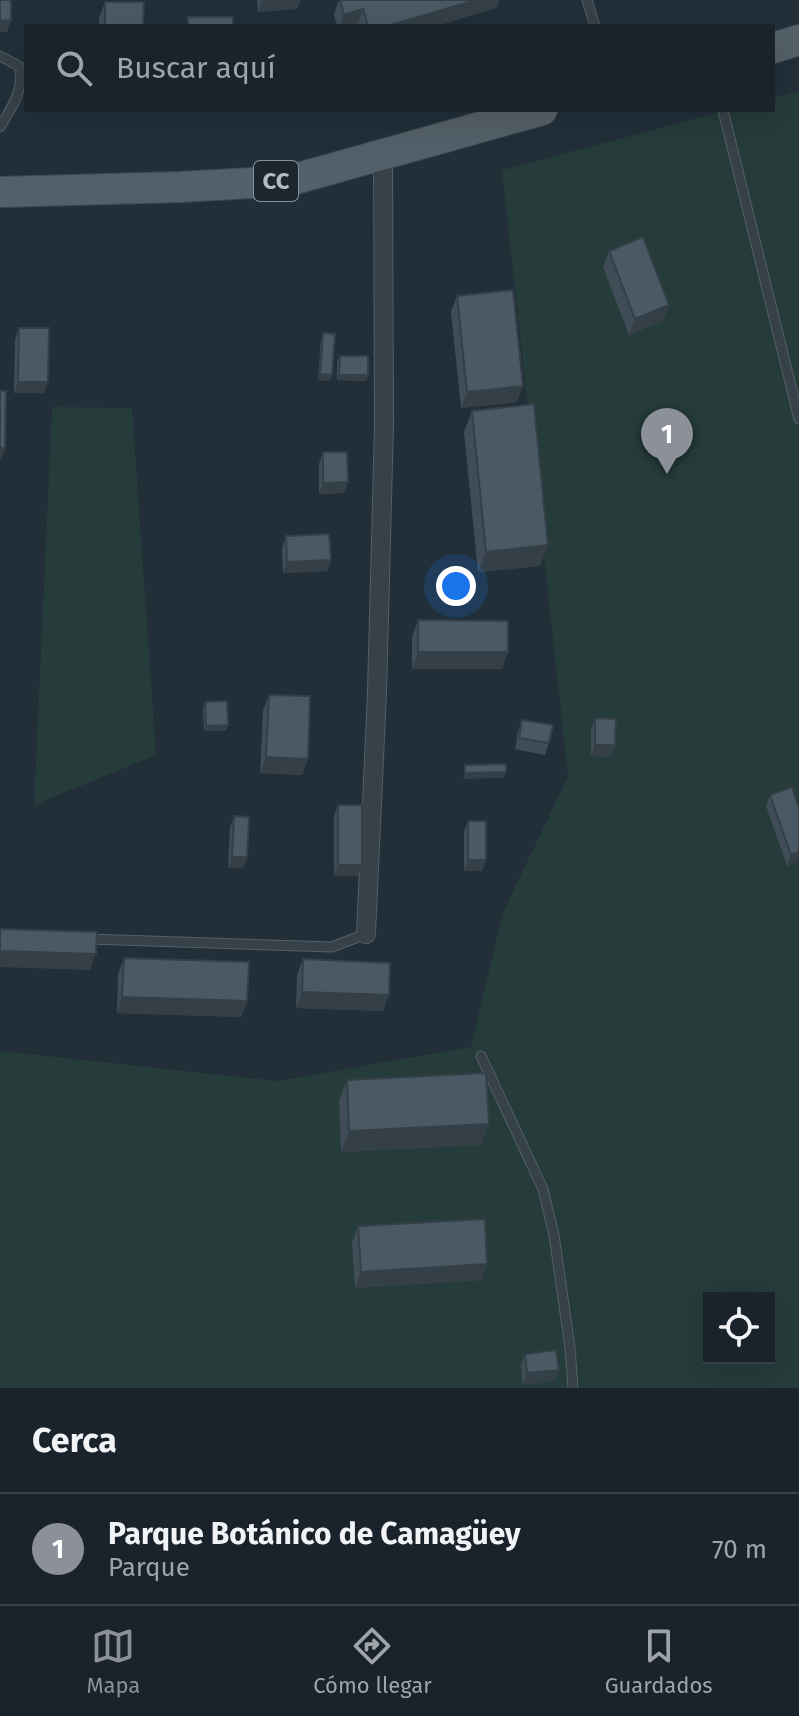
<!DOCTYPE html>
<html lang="es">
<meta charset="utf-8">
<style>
body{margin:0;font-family:"Fira Sans",sans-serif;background:#232b33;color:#f1f3f6}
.controls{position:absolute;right:24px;bottom:24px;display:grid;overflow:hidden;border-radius:0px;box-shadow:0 8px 32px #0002}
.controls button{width:72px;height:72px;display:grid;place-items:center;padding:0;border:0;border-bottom:2px solid #384047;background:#1a232b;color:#f1f3f6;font:40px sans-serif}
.you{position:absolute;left:456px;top:586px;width:28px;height:28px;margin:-20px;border:6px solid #fff;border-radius:50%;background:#1a73e8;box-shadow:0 0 0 12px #1a73e833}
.badge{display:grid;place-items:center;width:52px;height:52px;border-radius:50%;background:#8c9099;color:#fff;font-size:26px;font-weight:700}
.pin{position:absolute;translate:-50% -66px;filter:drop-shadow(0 2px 4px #0008)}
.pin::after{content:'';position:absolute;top:42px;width:28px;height:24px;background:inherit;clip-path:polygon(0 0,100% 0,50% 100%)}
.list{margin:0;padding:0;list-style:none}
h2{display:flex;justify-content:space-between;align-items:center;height:104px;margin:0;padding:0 32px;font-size:34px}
h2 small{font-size:26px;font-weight:400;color:#9fa4a9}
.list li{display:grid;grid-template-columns:52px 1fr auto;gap:24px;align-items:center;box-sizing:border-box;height:112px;padding:0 32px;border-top:2px solid #384047}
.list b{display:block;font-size:30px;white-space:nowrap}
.list p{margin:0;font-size:26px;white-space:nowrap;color:#9fa4a9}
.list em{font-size:26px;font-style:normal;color:#9fa4a9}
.icon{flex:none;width:44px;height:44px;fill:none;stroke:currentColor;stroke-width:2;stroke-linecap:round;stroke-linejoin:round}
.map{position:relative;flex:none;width:799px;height:1388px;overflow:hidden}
.search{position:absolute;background:#1a232b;box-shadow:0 8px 32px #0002;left:24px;right:24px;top:24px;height:88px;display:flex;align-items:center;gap:20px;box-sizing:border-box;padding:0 28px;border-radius:0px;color:#9fa4a9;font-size:30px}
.sheet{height:216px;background:#1a232b}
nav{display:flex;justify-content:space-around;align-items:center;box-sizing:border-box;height:112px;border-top:2px solid #384047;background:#1a232b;font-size:22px;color:#9fa4a9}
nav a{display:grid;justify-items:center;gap:4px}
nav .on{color:#8c9099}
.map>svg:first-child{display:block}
.green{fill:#253c3a;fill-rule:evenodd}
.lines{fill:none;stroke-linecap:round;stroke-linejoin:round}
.service-casing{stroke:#545f67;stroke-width:11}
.minor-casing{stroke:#545f67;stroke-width:20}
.primary-casing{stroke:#3f4a52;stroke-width:32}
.service{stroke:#364149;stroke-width:9}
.minor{stroke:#364149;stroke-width:18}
.primary{stroke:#546069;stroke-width:30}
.wall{fill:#404d57}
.shaded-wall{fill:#343f47}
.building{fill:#4a5a65;stroke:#343f47;stroke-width:2}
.labels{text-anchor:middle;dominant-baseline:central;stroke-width:6;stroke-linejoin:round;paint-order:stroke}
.shield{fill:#1b262e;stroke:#848f98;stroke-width:2}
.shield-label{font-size:24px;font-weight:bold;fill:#b1bcc5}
</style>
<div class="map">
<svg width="799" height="1388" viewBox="0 0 799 1388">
<rect width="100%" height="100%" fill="#222f39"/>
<path class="green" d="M 799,91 L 799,1388 L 0,1388 L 0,1051 L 278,1081 L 471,1047 L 503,912 L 568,777 L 502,170 L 728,110 L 773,110 L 773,98 ZM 709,1298 L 769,1298 L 769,1358 L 709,1358 Z
M 52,407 L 132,408 L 156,755 L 34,805 Z"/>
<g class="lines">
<g class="service-casing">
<path id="service" d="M 587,0 L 595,26
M 0,56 L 19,66 C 25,89 12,107 0,127
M 723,110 L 799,419
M 88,939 L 332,947 L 366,934
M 481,1056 L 543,1189 L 554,1235 L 570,1348 L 573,1388"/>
</g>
<g class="minor-casing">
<path id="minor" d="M 366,934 L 377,693 L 384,425 L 383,154"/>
</g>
<g class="primary-casing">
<path id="primary" d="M 773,48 L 799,40
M 0,192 L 180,187 L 288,181 L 542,110"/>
</g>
<use href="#service" class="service"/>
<use href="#minor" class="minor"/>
<use href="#primary" class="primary"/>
</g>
<path class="wall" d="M 257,0 L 300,0 L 297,9 L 258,12 Z
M 339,0 L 499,0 L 496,8 L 436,26 L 337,26 L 334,14 Z
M 105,2 L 143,26 L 99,26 L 99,18 Z
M 609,251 L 669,305 L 663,321 L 629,335 L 603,267 Z
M 457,296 L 517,402 L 461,408 L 451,312 Z
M 19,328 L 48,382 L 44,393 L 14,393 L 15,339 Z
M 323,333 L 332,375 L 330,381 L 318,380 L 321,339 Z
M 340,356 L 368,375 L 366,381 L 337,380 L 337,361 Z
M 472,411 L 548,545 L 540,566 L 478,572 L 464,432 Z
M 323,452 L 344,493 L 319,494 L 319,464 Z
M 286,536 L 331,560 L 327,571 L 283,573 L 282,548 Z
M 418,620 L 502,669 L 412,669 L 412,637 Z
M 269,695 L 308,759 L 302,775 L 260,773 L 263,711 Z
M 205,702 L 228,725 L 226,731 L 204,731 L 203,708 Z
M 595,718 L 615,745 L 611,757 L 591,756 L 591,730 Z
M 522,720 L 549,743 L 545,755 L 515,749 L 518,731 Z
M 770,795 L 799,861 L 787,866 L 766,806 Z
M 338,805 L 358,876 L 334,876 L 334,816 Z
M 234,816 L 247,857 L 243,868 L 228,868 L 230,827 Z
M 468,821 L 486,860 L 482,871 L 464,871 L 464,832 Z
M 124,958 L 247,1001 L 241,1017 L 117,1013 L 118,974 Z
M 303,959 L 383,1011 L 296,1008 L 297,975 Z
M 347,1080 L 489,1124 L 481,1145 L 341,1152 L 339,1101 Z
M 358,1226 L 482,1280 L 355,1288 L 352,1243 Z
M 525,1354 L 555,1381 L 523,1385 L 521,1365 Z"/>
<path class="shaded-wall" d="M 262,0 L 300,0 L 297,9 L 258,12 Z
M 476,0 L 499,0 L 496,8 L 436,26 L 387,26 Z
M 363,9 L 357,25 L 340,26 L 344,15 Z
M 11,20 L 7,32 L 0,32 L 0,21 Z
M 669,305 L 663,321 L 629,335 L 635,319 Z
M 320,374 L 332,375 L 330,381 L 318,380 Z
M 339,375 L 368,375 L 366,381 L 337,380 Z
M 18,382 L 48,382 L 44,393 L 14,393 Z
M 523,386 L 517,402 L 461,408 L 467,392 Z
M 0,448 L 5,448 L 1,460 L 0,460 Z
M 348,482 L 344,493 L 319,494 L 323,483 Z
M 548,545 L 540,566 L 478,572 L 486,552 Z
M 331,560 L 327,571 L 283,573 L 287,562 Z
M 418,652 L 508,652 L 502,669 L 412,669 Z
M 228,725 L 226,731 L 204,731 L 206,726 Z
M 595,745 L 615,745 L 611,757 L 591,756 Z
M 266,757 L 308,759 L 302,775 L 260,773 Z
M 506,772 L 504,778 L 463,779 L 465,773 Z
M 799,852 L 799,861 L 787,866 L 791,855 Z
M 232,857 L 247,857 L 243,868 L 228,868 Z
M 468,860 L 486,860 L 482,871 L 464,871 Z
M 338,865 L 362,865 L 358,876 L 334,876 Z
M 0,951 L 96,954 L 90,970 L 0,967 Z
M 302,992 L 389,995 L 383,1011 L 296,1008 Z
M 122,997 L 247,1001 L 241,1017 L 117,1013 Z
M 489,1124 L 481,1145 L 341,1152 L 349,1131 Z
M 487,1264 L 482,1280 L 355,1288 L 361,1272 Z
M 559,1370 L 555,1381 L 523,1385 L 527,1373 Z"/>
<path class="building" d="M 0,0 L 11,0 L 11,20 L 0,21 Z
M 340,0 L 476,0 L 387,26 L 368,26 L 363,9 L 344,15 Z
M 105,2 L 144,2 L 143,26 L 105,26 Z
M 188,17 L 233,17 L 233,26 L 188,26 Z
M 643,237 L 669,305 L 635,319 L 609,251 Z
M 513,290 L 523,386 L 467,392 L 457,296 Z
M 19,328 L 49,328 L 48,382 L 18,382 Z
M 323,333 L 335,334 L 332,375 L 320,374 Z
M 340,356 L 368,356 L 368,375 L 339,375 Z
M 0,391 L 6,391 L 5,448 L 0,448 Z
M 534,404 L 548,545 L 486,552 L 472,411 Z
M 323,452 L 347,452 L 348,482 L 323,483 Z
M 329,534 L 331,560 L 287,562 L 286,536 Z
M 418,620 L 508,621 L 508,652 L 418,652 Z
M 269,695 L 310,696 L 308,759 L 266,757 Z
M 227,701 L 228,725 L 206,726 L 205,702 Z
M 595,718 L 616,719 L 615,745 L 595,745 Z
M 522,720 L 553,725 L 549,743 L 519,738 Z
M 506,764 L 506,772 L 465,773 L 465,765 Z
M 792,787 L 799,808 L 799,852 L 791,855 L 770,795 Z
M 338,805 L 362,805 L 362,865 L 338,865 Z
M 234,816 L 249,817 L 247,857 L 232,857 Z
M 468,821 L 486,821 L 486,860 L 468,860 Z
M 0,929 L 97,932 L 96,954 L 0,951 Z
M 124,958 L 249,962 L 247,1001 L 122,997 Z
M 303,959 L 390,963 L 389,995 L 302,992 Z
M 486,1073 L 489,1124 L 349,1131 L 347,1080 Z
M 485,1219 L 487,1264 L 361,1272 L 358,1226 Z
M 556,1350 L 559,1370 L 527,1373 L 525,1354 Z"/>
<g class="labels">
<rect class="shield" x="254" y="161" width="44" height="40" rx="6"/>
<g class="shield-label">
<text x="276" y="181">CC</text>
</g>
</g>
</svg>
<div class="controls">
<button><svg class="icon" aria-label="locate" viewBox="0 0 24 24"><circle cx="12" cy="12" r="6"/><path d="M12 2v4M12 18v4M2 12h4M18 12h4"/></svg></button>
</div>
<div class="you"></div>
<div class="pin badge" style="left:667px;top:474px">1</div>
<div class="search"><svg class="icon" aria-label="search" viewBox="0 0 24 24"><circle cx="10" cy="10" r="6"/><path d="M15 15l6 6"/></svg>Buscar aquí</div>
</div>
<section class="sheet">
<h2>Cerca<small></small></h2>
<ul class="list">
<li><span class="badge">1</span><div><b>Parque Botánico de Camagüey</b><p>Parque</p></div><em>70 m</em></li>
</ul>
</section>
<nav>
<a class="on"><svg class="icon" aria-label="map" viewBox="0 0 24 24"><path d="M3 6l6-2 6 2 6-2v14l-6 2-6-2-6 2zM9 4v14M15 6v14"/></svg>Mapa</a>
<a><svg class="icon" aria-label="directions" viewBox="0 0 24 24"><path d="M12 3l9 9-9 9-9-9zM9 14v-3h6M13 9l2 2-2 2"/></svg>Cómo llegar</a>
<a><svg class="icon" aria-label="saved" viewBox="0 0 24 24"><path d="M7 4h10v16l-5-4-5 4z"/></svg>Guardados</a>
</nav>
